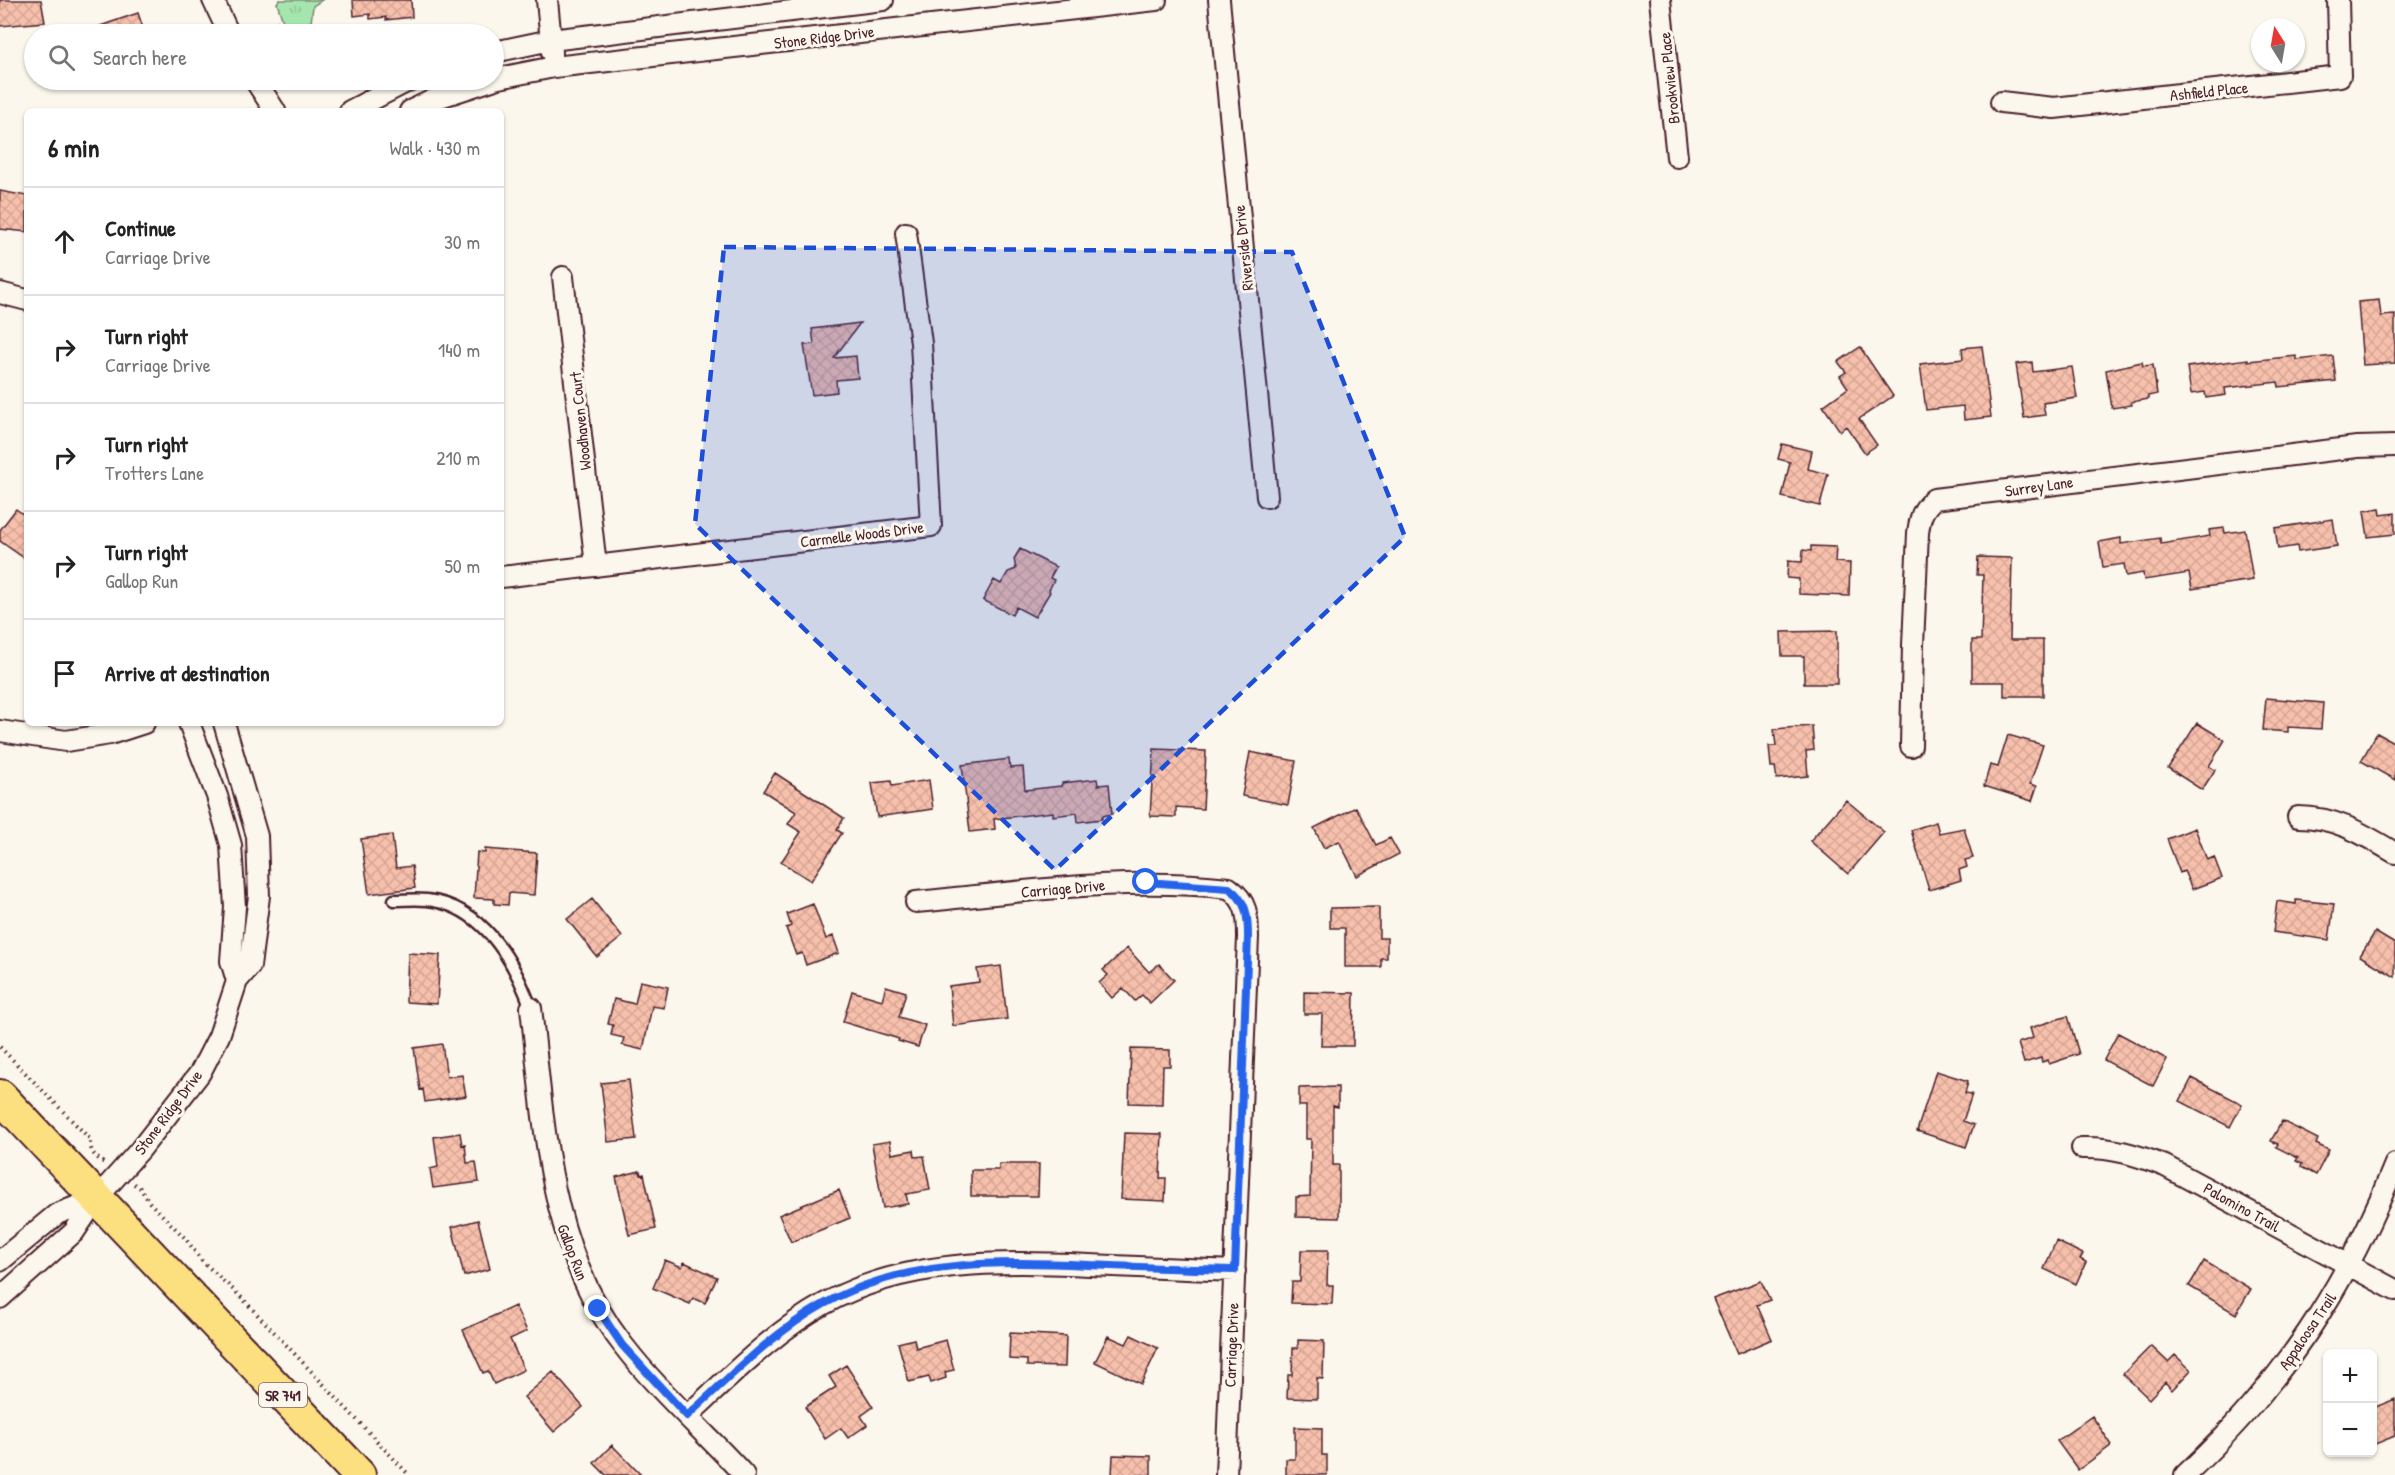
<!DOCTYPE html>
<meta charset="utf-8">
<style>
body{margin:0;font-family:"Patrick Hand",sans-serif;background:#f6f6f6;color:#222}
.controls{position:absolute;right:18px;bottom:18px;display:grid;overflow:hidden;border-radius:9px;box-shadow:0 2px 4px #0004}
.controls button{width:54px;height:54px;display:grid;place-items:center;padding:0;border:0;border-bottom:2px solid #e0e0e0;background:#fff;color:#222;font:30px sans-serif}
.compass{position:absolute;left:2251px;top:18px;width:54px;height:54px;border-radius:50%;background:#fff;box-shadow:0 2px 4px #0004;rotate:349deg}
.stop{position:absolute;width:18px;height:18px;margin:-14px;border:4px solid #2563eb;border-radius:50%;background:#fff}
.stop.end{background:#2563eb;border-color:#fff;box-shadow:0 2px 6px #0008}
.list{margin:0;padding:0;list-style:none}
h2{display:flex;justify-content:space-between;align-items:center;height:78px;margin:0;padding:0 24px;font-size:26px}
h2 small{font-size:20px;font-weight:400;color:#767676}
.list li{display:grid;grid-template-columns:39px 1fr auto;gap:18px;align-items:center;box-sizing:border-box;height:108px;padding:0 24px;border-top:2px solid #e0e0e0}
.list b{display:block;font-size:22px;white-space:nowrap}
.list p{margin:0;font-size:20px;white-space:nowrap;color:#767676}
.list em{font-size:20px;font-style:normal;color:#767676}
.icon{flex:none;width:33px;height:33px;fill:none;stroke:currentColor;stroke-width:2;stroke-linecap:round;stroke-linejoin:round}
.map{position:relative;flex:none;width:2395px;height:1475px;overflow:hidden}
.search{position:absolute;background:#fff;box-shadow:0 2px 4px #0004;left:24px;top:24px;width:480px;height:66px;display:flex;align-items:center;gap:15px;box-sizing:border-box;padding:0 21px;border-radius:33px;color:#767676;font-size:22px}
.panel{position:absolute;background:#fff;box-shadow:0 2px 4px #0004;left:24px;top:108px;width:480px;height:618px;border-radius:9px}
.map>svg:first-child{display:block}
.park{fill:url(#park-tufts);stroke:#78826d;stroke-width:1.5}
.building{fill:url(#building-cross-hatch);stroke:#4a1f2b;stroke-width:1.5}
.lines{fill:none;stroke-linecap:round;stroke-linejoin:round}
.lane-casing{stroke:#4a1f2b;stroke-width:15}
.street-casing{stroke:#4a1f2b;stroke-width:24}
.primary-casing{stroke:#4a1f2b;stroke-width:36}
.path{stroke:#4a1f2b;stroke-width:4;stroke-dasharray:1.5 4.5;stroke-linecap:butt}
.lane{stroke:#fbf7ec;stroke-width:10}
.street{stroke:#fbf7ec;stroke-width:20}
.primary{stroke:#fce080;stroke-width:32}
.route{stroke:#2563eb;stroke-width:8}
.marked{fill:#1d4ed8;fill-opacity:0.2;stroke:#1d4ed8;stroke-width:4.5;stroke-dasharray:12 8;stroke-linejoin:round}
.labels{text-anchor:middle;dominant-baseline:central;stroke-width:6;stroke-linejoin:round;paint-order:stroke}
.shield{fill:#fbf7ec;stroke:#7f6065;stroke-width:1.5}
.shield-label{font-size:15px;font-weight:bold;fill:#4a1f2b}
.street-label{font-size:16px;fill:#4a1f2b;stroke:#fbf7ec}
</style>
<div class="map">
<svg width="2395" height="1475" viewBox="0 0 2395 1475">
<defs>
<pattern id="park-tufts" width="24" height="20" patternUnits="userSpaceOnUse" patternTransform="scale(1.5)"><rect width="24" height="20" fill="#a5e6af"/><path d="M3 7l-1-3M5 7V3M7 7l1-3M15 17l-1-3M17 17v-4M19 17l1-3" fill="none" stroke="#90c597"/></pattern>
<pattern id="building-cross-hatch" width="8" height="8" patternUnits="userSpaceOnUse" patternTransform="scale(1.5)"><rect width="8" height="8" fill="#f7c0ac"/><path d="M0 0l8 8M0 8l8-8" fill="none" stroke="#d5a594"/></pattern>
</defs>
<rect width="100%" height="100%" fill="#fbf7ec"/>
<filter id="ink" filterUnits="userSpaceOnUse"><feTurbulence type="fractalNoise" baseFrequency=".0167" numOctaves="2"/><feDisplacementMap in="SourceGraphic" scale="12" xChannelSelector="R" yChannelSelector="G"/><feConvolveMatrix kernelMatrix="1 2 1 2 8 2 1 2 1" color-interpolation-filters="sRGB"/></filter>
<g filter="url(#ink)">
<path class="park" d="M 279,0 L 322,0 L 313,6 L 310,31 L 287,34 L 277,3 Z"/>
<path class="building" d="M 0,0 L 41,0 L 45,22 L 0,26 Z
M 353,0 L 411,0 L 412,17 L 386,20 L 386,17 L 370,19 L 370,14 L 354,16 Z
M 138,13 L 145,34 L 84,34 L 83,32 Z
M 0,191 L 27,196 L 27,232 L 0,229 Z
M 2379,300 L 2381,316 L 2395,315 L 2395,363 L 2363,365 L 2358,302 Z
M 860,323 L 834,358 L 856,356 L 858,378 L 836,380 L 837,392 L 812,395 L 804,345 L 814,344 L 812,329 Z
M 1982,346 L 1991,417 L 1964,420 L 1963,406 L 1926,410 L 1920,364 L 1963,359 L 1962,348 Z
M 1860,347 L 1893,396 L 1859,419 L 1877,445 L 1865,453 L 1846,426 L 1840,431 L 1823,406 L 1848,388 L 1840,376 L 1846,372 L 1838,362 Z
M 2297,356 L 2297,360 L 2333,356 L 2336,381 L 2279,387 L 2278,382 L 2225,388 L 2226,395 L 2206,398 L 2205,392 L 2191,394 L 2187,367 L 2248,359 L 2248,361 Z
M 2032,362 L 2033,372 L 2072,367 L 2077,398 L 2043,403 L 2045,415 L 2024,418 L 2016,364 Z
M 2142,362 L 2143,366 L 2153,365 L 2157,394 L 2148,396 L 2148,399 L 2131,402 L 2132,405 L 2112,408 L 2106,370 Z
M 1782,444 L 1812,451 L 1808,469 L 1828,474 L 1820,506 L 1782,497 L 1790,462 L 1778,459 Z
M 2380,508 L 2381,515 L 2395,513 L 2395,534 L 2368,537 L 2364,511 Z
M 16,509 L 27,517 L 27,560 L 0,541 L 0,530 Z
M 2333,519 L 2337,546 L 2298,552 L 2297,546 L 2278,549 L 2275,528 Z
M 2224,528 L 2225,533 L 2245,530 L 2253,580 L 2192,589 L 2189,573 L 2144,580 L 2143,573 L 2126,576 L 2124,564 L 2103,567 L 2099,542 L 2121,538 L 2121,544 L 2160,538 L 2161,544 L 2210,536 L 2209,530 Z
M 1811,546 L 1836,547 L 1835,562 L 1850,563 L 1849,596 L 1799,594 L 1799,579 L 1787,578 L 1788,561 L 1802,562 L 1803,550 L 1811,551 Z
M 1020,549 L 1056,567 L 1050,578 L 1054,580 L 1049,590 L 1050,592 L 1035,617 L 1016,607 L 1012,615 L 983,600 L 994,580 L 1001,584 L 1008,572 L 1016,569 L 1014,559 Z
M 1978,557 L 2012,558 L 2010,640 L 2043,640 L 2043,696 L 2004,696 L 2004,682 L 1972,682 L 1972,640 L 1981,640 L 1983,575 L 1977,575 Z
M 1837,631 L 1837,684 L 1804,684 L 1804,656 L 1782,656 L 1781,632 Z
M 2266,698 L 2323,703 L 2321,729 L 2288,727 L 2288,732 L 2263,730 Z
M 2197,723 L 2225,740 L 2209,766 L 2215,770 L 2202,790 L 2168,768 Z
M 1812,726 L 1814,750 L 1806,751 L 1808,776 L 1777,779 L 1775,767 L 1771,767 L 1769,746 L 1776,746 L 1774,729 Z
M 2377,733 L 2395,743 L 2395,780 L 2361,761 Z
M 2008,735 L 2043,745 L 2030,784 L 2037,786 L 2032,801 L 1984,786 L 1990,765 L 1998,767 Z
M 1154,749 L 1206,751 L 1203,809 L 1176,807 L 1176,817 L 1150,816 Z
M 1250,752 L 1296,761 L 1288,805 L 1242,796 Z
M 1009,759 L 1010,768 L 1023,767 L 1025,790 L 1061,786 L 1062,783 L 1097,779 L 1098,785 L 1109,784 L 1112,814 L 1102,816 L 1102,819 L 1078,822 L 1077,813 L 1053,816 L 1053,812 L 994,819 L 995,829 L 970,832 L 962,765 Z
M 775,773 L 844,818 L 837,830 L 842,833 L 811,881 L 781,862 L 801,832 L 788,824 L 796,812 L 763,791 Z
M 929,780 L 933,809 L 877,817 L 872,783 L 891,781 L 892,786 Z
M 1846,800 L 1884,832 L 1848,874 L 1810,841 Z
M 1356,807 L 1376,845 L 1390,838 L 1399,854 L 1357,876 L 1339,841 L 1324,848 L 1314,828 Z
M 1936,822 L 1939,833 L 1964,828 L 1973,858 L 1965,860 L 1967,867 L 1959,870 L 1961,880 L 1929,890 L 1911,830 Z
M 2195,828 L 2207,860 L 2214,857 L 2222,878 L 2192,889 L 2184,871 L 2180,873 L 2167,839 Z
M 392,835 L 396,868 L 412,866 L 415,888 L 369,894 L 361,839 Z
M 485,849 L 537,853 L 534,895 L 509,893 L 508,905 L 494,904 L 494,899 L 474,898 L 477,852 L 485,853 Z
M 592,899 L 622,937 L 597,957 L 567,919 Z
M 2296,900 L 2334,904 L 2329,940 L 2273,932 L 2277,901 L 2296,904 Z
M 813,904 L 826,939 L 833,936 L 839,953 L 806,965 L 802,953 L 796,955 L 786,928 L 791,926 L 787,914 Z
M 1379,907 L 1379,938 L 1387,938 L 1387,958 L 1381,958 L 1381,967 L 1345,967 L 1345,928 L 1330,928 L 1330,908 Z
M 2375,932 L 2395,944 L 2395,977 L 2360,956 Z
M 1127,948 L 1149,972 L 1159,964 L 1174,980 L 1150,1003 L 1142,995 L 1135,1001 L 1123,988 L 1112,998 L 1099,983 L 1108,975 L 1103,970 Z
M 408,953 L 440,955 L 437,1004 L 406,1002 Z
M 1001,966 L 1007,1019 L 953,1026 L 949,986 L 979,982 L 977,969 Z
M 640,981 L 668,987 L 664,1008 L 652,1006 L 643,1050 L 622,1045 L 624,1038 L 611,1035 L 613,1025 L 608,1024 L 614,999 L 635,1004 Z
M 886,986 L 906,992 L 899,1017 L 925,1025 L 918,1047 L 898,1041 L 899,1039 L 843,1022 L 852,991 L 882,1000 Z
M 1304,992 L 1354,993 L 1353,1046 L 1321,1046 L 1322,1014 L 1304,1014 Z
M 2068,1016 L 2079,1054 L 2049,1064 L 2048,1060 L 2042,1062 L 2041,1058 L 2024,1063 L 2018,1043 L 2033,1038 L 2030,1028 Z
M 2118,1033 L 2167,1059 L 2153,1086 L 2104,1060 Z
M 442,1044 L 447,1077 L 462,1075 L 466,1096 L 425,1102 L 423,1089 L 420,1090 L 414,1048 Z
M 1131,1049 L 1170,1050 L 1170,1066 L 1163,1066 L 1162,1104 L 1129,1103 Z
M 1936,1071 L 1968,1081 L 1965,1093 L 1972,1094 L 1963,1121 L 1974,1125 L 1966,1147 L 1917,1131 Z
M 2192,1078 L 2242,1104 L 2230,1127 L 2180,1101 Z
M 629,1080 L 636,1139 L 608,1142 L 601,1083 Z
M 1338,1087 L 1338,1107 L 1333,1106 L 1333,1165 L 1339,1165 L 1339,1218 L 1296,1217 L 1296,1197 L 1310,1196 L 1311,1139 L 1306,1139 L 1306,1106 L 1299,1106 L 1299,1088 Z
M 2282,1121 L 2318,1139 L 2316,1144 L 2329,1150 L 2316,1175 L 2301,1167 L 2302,1164 L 2296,1161 L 2298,1158 L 2276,1147 L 2278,1144 L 2271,1141 Z
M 460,1133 L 462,1145 L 465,1144 L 467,1163 L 476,1162 L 479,1182 L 433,1188 L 430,1169 L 438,1167 L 434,1137 Z
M 1124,1133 L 1162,1134 L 1160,1178 L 1166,1178 L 1165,1201 L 1121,1199 Z
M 890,1141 L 892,1154 L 914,1150 L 915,1157 L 924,1156 L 930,1190 L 906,1194 L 908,1204 L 883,1208 L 872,1144 Z
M 999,1164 L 1039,1164 L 1038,1196 L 971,1196 L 971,1170 L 999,1170 Z
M 640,1171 L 641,1175 L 644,1174 L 656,1229 L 629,1235 L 616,1177 Z
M 839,1190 L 850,1218 L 791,1242 L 779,1215 Z
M 478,1220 L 490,1269 L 464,1276 L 452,1227 Z
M 2056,1241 L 2083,1254 L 2080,1259 L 2086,1262 L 2076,1284 L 2044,1269 Z
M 1301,1250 L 1328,1250 L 1327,1285 L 1333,1285 L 1332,1304 L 1291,1303 L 1292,1282 L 1300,1282 Z
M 665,1260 L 682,1267 L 684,1262 L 717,1277 L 705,1303 L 693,1298 L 690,1304 L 653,1288 Z
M 2204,1261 L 2251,1289 L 2236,1314 L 2189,1286 Z
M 1761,1281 L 1770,1300 L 1757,1305 L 1772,1339 L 1737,1354 L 1713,1299 Z
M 515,1306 L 527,1331 L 510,1339 L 524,1370 L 494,1384 L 488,1371 L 483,1373 L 463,1330 Z
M 1010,1333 L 1066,1336 L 1065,1367 L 1027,1366 L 1027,1360 L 1009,1359 Z
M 1131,1335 L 1158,1348 L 1141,1384 L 1095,1362 L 1108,1336 L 1126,1344 Z
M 914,1339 L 916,1348 L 946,1340 L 954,1370 L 945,1372 L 946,1378 L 931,1383 L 929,1377 L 909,1382 L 898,1343 Z
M 1298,1340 L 1324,1341 L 1323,1379 L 1317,1378 L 1317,1399 L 1287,1398 L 1288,1375 L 1292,1375 L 1293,1348 L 1298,1348 Z
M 2151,1346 L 2168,1362 L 2175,1355 L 2191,1370 L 2172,1390 L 2165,1382 L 2149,1399 L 2123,1374 Z
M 846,1365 L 873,1407 L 861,1416 L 867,1425 L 848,1438 L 841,1428 L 825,1439 L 805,1407 L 836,1387 L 829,1376 Z
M 553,1372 L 583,1407 L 554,1432 L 524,1397 Z
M 2395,1399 L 2395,1436 L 2373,1445 L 2373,1408 Z
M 2092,1416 L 2112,1445 L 2078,1470 L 2057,1441 Z
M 1295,1427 L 1322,1428 L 1322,1455 L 1327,1455 L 1327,1475 L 1286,1475 L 1286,1459 L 1295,1459 Z
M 612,1445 L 641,1475 L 606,1475 L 594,1463 Z
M 1113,1455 L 1151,1456 L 1151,1475 L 1112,1475 Z"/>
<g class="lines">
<g class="lane-casing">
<path id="lane" d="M 394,900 C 405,900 416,899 427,900 C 483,906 514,961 531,1008"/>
</g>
<g class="street-casing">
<path id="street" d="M 213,0 L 229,34
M 547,0 L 552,52
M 1219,0 L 1267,497
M 1660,0 L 1677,157
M 494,52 L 551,40 L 883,0
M 494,79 L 554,67 L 1156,0
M 255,80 L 275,111
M 2001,102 L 2054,108 L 2340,76 L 2338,0
M 350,111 L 410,80
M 410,111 L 437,98 L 492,80
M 563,277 L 596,566
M 0,293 L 27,300
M 501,577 L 931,526 L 921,343 L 906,233
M 189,723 L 217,796 L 231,845 L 235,907 L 231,961 L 237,981
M 0,731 L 66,741 L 110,734 L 144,723
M 1911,746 L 1913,645 L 1918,533 C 1920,518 1922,509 1934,499 L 2357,447 L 2395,446
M 2298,817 C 2336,817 2363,834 2395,853
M 916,902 C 1021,892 1124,876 1229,888 C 1247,901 1248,916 1248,937 L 1226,1475
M 531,1008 C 545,1126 547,1247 623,1345 C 659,1392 704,1431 744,1475
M 2082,1148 C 2112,1147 2137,1155 2165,1166 L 2395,1290
M 0,1261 L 57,1214 L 96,1199
M 0,1298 L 74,1232 L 96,1199 L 140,1150 L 200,1073 L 219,1036 L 237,981 L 250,966 L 259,896 L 257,836 L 224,723
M 687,1416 C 730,1377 772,1333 824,1304 C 906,1259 999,1261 1089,1265 C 1138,1267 1186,1269 1235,1271
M 2185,1475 C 2282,1384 2346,1287 2395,1164"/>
</g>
<g class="primary-casing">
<path id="primary" d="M 0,1096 L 359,1475"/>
</g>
<path class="path" d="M 264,34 L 282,19
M 0,1047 L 90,1139 C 90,1153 95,1157 106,1164
M 134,1184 L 140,1188 L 150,1203 L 185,1238 L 202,1261 L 240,1296 L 409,1475"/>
<use href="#lane" class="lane"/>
<use href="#street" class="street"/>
<use href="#primary" class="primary"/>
</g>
</g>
<g class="lines" filter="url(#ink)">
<path class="route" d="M 598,1309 L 622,1345 L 687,1416 C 730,1377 772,1333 824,1304 C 905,1259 999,1261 1089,1265 C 1138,1267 1186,1269 1235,1270 L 1248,937 C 1248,916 1247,901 1229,888 L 1146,882"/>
</g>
<path class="marked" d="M 724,247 L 1292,252 L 1405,537 L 1055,870 L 695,524 Z"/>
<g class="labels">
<rect class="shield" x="259" y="1383" width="48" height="24" rx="4.5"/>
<g class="shield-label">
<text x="283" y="1395">SR 741</text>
</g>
<g class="street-label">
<text transform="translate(824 37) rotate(-7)">Stone Ridge Drive</text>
<text transform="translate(1669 78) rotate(-96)">Brookview Place</text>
<text transform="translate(2209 91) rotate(-6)">Ashfield Place</text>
<text transform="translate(1243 248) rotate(-96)">Riverside Drive</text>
<text transform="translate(580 421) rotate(-96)">Woodhaven Court</text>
<text transform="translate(2039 486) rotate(-8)">Surrey Lane</text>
<text transform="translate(862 534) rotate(-7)">Carmelle Woods Drive</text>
<text transform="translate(1063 888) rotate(-5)">Carriage Drive</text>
<text transform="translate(168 1112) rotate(-53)">Stone Ridge Drive</text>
<text transform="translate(2242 1207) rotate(29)">Palomino Trail</text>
<text transform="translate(573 1252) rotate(69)">Gallop Run</text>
<text transform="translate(2307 1331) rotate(-56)">Appaloosa Trail</text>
<text transform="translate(1231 1345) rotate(-88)">Carriage Drive</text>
</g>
</g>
</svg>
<div class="controls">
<button>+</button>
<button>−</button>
</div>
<svg class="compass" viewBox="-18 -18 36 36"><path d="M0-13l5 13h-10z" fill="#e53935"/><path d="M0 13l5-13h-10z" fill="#767676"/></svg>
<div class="stop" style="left:1146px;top:882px"></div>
<div class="stop end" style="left:598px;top:1309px"></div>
<div class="search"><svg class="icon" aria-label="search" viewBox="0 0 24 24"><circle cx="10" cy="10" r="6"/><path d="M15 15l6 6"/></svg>Search here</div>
<section class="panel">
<h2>6 min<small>Walk · 430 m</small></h2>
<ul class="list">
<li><svg class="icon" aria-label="ahead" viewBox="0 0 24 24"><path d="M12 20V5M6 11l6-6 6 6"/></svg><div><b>Continue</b><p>Carriage Drive</p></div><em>30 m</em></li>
<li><svg class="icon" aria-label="right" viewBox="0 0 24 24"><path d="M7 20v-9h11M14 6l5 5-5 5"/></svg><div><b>Turn right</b><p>Carriage Drive</p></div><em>140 m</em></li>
<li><svg class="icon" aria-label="right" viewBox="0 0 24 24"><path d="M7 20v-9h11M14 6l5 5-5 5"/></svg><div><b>Turn right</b><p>Trotters Lane</p></div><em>210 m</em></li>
<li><svg class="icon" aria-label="right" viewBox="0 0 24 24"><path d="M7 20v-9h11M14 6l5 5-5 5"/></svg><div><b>Turn right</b><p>Gallop Run</p></div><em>50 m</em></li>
<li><svg class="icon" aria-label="arrive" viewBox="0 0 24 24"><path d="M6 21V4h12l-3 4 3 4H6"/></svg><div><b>Arrive at destination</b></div></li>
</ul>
</section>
</div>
